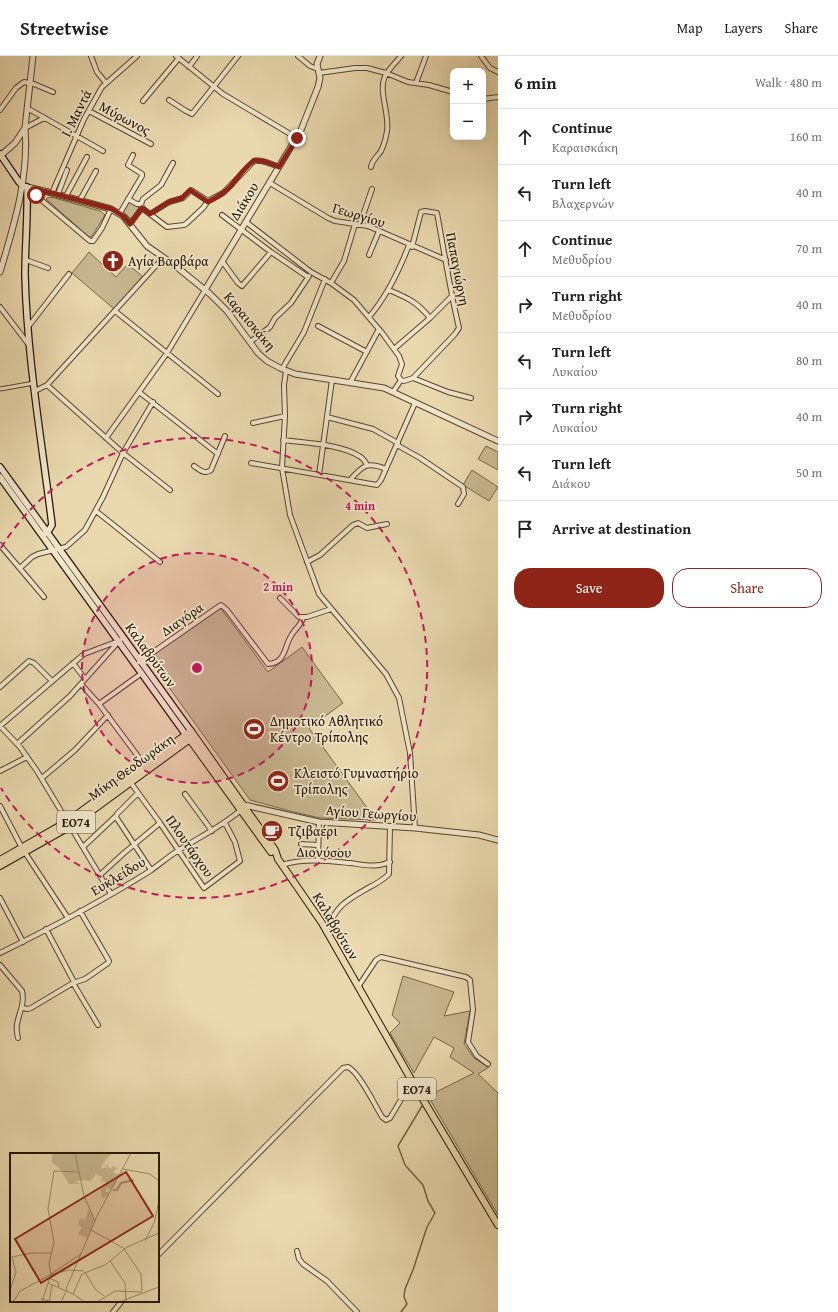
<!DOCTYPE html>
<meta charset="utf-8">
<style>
body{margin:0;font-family:"Gentium Book Plus",serif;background:#f6f6f6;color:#202124}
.controls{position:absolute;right:12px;top:12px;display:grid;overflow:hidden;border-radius:8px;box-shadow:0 4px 16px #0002}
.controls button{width:36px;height:36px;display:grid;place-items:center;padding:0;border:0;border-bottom:1px solid #e0e0e0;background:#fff;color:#202124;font:20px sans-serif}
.stop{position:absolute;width:12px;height:12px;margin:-9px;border:3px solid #8f2418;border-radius:50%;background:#fff}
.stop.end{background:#8f2418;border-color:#fff;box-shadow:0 1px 4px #0008}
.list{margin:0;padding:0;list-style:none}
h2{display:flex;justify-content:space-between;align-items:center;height:52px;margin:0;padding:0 16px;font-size:17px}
h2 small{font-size:13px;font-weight:400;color:#757577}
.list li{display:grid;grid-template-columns:26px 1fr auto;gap:12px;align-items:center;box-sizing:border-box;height:56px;padding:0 16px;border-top:1px solid #e0e0e0}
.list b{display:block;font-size:15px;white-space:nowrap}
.list p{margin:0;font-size:13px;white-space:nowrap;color:#757577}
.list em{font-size:13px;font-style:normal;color:#757577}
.actions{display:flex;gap:8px;padding:12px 16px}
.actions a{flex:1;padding:9px 0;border:1px solid #8f2418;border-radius:16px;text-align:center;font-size:14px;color:#8f2418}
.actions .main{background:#8f2418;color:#fff}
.icon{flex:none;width:22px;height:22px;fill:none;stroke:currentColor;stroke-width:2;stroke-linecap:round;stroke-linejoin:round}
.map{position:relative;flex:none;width:498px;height:1256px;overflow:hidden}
header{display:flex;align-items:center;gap:24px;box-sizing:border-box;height:56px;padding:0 20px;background:#fff;border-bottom:1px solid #e0e0e0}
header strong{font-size:19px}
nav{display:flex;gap:22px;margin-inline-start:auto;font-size:14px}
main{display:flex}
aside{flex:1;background:#fff}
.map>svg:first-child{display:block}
.green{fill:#c8b891;stroke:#766648}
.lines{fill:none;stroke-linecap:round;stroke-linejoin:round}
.stream{stroke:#736246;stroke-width:1.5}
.pedestrian-casing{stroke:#56452c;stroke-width:5}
.minor-casing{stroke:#56452c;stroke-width:6}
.tertiary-casing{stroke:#56452c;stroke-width:7}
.secondary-casing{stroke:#241400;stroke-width:8}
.primary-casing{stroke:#241400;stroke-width:8}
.pedestrian{stroke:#f1e6cb;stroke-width:3}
.minor{stroke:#f1e6cb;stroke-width:4}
.tertiary{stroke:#f1e6cb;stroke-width:5}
.secondary{stroke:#f1e6cb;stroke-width:5.5}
.primary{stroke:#ead9af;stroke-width:6}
.route{stroke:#8f2418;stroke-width:5}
.ring{fill:none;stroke:#c2185b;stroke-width:2;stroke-dasharray:7 5}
.labels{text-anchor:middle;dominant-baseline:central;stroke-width:3.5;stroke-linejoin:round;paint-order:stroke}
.shield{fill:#f1e6cb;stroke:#62533d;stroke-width:1}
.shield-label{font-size:13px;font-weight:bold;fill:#241400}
.street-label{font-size:14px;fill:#241400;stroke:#f1e6cb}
.poi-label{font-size:14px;fill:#241400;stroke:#f1e6cb;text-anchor:start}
.inset-river{fill:none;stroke:#a79674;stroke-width:2}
.inset-road{fill:none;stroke:#9b8a69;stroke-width:1}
.view{fill:#8f2418;fill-opacity:0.15;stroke:#8f2418;stroke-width:2}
.inset-edge{fill:none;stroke:#241400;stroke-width:2}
.centre{fill:#c2185b;stroke:#f1e6cb;stroke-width:2}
.ring-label{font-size:12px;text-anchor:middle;font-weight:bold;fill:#c2185b;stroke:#f1e6cb;stroke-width:3.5;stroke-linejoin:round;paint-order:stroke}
</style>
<header>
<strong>Streetwise</strong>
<nav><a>Map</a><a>Layers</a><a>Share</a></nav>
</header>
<main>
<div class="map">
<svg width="498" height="1256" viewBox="0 0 498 1256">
<rect width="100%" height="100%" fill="#ead9af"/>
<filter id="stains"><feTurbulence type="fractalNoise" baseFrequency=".005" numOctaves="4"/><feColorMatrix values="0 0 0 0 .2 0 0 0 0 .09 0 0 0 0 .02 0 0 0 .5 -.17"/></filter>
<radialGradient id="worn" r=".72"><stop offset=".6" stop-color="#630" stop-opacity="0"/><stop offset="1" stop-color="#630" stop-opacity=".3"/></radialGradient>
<path class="green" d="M 51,141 L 100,155 L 105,159 L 92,180 L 89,181 L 46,143 L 47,142 Z
M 129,146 L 138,151 L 139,152 L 132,162 L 130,162 L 123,156 Z
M 89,196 L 116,221 L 128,208 L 143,221 L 114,253 L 72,217 Z
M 486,390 L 498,396 L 498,414 L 478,403 Z
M 472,414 L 498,431 L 489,445 L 463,429 Z
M 220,551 L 268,616 L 302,591 L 343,647 L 309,672 L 376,764 L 320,762 L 290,755 L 250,744 L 148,602 Z
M 403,920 L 454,936 L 444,960 L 470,955 L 464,988 L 474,1002 L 489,1011 L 478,1018 L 498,1037 L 498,1159 L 428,1040 L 474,1017 L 450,1001 L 454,992 L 434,981 L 414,1017 L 390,977 L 400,967 L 392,959 Z"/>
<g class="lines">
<path class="stream" d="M 401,1256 L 407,1248 L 404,1241 L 405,1233 L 413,1214 L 427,1171 L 435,1157 L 428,1145 L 423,1129 L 405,1109 L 398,1090 L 422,1050"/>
<g class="pedestrian-casing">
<path id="pedestrian" d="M 0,333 L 34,327"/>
</g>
<g class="minor-casing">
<path id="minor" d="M 91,0 L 97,16 L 106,27
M 176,0 L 223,38 L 297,82
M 298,0 L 310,10 L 318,13
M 481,0 L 490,12 L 498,16
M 189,11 L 197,0
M 319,17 L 355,12 L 367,12 L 386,17 L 408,26 L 429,29 L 453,36
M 416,27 L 426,0
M 483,43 L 498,41
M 169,44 L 186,55 L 192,58 L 238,0
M 143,45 L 179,2
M 27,52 L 103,95
M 0,54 L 16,32 L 24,26 L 34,28 L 53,36
M 89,55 L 151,88
M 25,72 L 44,62
M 371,111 C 372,104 377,101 381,95 C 384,89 386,81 387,75 C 390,56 376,32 387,17 C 391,11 396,6 401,0
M 270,127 L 328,162 L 335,165 L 368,170 L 446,204
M 33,133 L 39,142 L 90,185 L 93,185 L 102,172 L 111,153
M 52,137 L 84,63 L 102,31 L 137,0
M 58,138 L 67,114
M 66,140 L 87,101
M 128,143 L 137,148 L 141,148
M 80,144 L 96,115
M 142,152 L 167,171 L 184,169 L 187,167 L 203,152 L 208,145 L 223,137 L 254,105 C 262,103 271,108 279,111
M 120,157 L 142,120 L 142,118 L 128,109 L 133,99
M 150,158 L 169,146 L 183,142 L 191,134 L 208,145
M 222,159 L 271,196 L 308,221
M 246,166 L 311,216 L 331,227 L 354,244 L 383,278 L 399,300 L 402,308 L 398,320 L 401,324
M 130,168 L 142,152 L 141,148 L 143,143 L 161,129 L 173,107
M 360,168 L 372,133
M 412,191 L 421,156 L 425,155 L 437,157 C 444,195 450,234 459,272 L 455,278 L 413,322
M 369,199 L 379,175
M 26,204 L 48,212
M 222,205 L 238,227 L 242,230 L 271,196
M 331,227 L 344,205 L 355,168
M 389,234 C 408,242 417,246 430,262
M 0,251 L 29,289
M 115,255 L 218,338
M 369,261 C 387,240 399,215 409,189
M 318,270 L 367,296
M 28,271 L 69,218
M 250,286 L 270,271 L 275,262 L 291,247 L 309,220
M 394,293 L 430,262 L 451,241
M 282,313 L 304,276 L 325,223
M 286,315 L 284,329 L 285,360 L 282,412 L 290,459 L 319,538 L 386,618 L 399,642 L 410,697 L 415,772
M 401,324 L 404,325 L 413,322 L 448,336 L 471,342
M 350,327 L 379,273
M 47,329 L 123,397 L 170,434
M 35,335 L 47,329 L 163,202
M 139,336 L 218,398
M 393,336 L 401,324
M 327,361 L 373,373 L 398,387
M 253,367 L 285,360
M 106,382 L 167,297 L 205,234
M 283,384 C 304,387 341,388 359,400 C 363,402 365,405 367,409
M 397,389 L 420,402 L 463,431 L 464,438 L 458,448
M 251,407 L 377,429 L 381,424 L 415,347
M 194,410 C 200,414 205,419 211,414 L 225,380
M 319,419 L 332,324
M 350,424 C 362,410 367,405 386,413
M 96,455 L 160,506
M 0,489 L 44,541
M 307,506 L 320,499 L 353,469 L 358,467 L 367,472 L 387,468
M 20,512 L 32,501 L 38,498 L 66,491 L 85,474 L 103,441 L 123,397 L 153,346
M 280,542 L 299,561 L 307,561 L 331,553
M 139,606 L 221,549 L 227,554 L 268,608 C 286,607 284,591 291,580 C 294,574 302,568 303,562
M 73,607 L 85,623
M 81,628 L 99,648 L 146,711
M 0,631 L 29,605 L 34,607 L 52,625
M 99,648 L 142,617
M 0,670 L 20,691 L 37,715 L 111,838
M 0,670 L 84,598 L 116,586
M 17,688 L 70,640 L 120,584
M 0,715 L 27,701
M 42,722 L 75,694 L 108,659
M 131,727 L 160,767 L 204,832 L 240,805 L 235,786 L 225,767
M 138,737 L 117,758 L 116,761 L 151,814
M 185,738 L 212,775
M 0,750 L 22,792 L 68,862
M 301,788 L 318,789
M 83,791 L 116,760
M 318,805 L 319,766
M 282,809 C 304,802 329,805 350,807 C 365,809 376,812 390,806
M 100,819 L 124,797 L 160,767
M 0,842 L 23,886
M 46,873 L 74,926
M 326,876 C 336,850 345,845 368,832 C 376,828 383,824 389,818 L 390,771
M 0,897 C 51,872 102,845 150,815 C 160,808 169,800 179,794 C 200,781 222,770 241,754
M 0,909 L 22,935 C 25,947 19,957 17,968 C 16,973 17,977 18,982
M 73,927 L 98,969
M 358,931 L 376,904 L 381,901 L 466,921 L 470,924 L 473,954 L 468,986 L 477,1000 L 488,1008
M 22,952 L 28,953 L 31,952 L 73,927 L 85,923 L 108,907 L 109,905 L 80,855
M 297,1195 L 299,1203 L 303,1208 L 327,1225 L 357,1256
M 158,1199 L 343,1012 L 348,1011 C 359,1016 375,1049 382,1061 L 386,1064 L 390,1062 L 412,1025
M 113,1256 L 122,1245"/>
</g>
<g class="tertiary-casing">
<path id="tertiary" d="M 0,100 L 15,87 L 25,72 L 33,0
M 27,131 L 52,137 L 111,153 L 123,160 L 147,190 L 173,208 L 210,238 L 227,255 L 258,297 L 267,305 L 280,312 L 295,318 L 384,332 L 498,385
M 0,216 C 14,169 29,122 25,72
M 205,234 L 301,74 L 318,31 L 320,22 L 317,8 L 320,0
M 240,748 L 319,766 L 415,772 L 479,779 L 498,784"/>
</g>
<g class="secondary-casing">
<path id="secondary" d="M 0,98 L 19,126 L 23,130 L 27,131 C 28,161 25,190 25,219 C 27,303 42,386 52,469 L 49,474 L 43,479
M 0,411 L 191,675
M 0,421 L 186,679"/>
</g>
<g class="primary-casing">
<path id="primary" d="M 188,681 L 271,796
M 0,804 L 68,765 L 191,675 L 275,794 L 278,803 L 322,867 L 412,1025 L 498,1169
M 0,810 L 71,770 L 194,680"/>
</g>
<use href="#pedestrian" class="pedestrian"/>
<use href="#minor" class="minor"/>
<use href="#tertiary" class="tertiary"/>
<use href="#secondary" class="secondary"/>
<use href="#primary" class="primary"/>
</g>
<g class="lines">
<path class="route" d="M 36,139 L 33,133 L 52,137 L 112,153 L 123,160 L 130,168 L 142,152 L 150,158 L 169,146 L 182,142 L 190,134 L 208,146 C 216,142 224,137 230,131 C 238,122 244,111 255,104 L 266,106 L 279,111 L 297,82"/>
</g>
<circle cx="197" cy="612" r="115" fill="#c2185b" fill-opacity=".12"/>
<g class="ring">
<circle cx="197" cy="612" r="115"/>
<path d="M1 492A230 230 0 1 1 1 732"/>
</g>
<defs>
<g id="church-disc" transform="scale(1.15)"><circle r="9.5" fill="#8f2418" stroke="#f1e6cb"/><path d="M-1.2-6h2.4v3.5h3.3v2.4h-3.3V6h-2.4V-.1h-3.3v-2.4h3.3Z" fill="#fff"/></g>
<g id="stadium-disc" transform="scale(1.15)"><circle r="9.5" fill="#8f2418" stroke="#f1e6cb"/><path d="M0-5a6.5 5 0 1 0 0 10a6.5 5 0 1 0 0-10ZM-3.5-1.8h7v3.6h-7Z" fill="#fff"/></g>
<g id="cafe-disc" transform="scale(1.15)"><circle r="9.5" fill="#8f2418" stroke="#f1e6cb"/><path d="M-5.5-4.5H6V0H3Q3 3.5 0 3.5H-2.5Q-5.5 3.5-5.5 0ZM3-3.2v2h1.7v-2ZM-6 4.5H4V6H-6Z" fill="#fff"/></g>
</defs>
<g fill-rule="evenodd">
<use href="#church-disc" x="113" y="205"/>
<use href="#stadium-disc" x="254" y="673"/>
<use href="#stadium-disc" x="278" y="725"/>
<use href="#cafe-disc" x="272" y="775"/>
</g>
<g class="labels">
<g class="shield">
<rect x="57" y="755" width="38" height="22" rx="3"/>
<rect x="398" y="1022" width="38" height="22" rx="3"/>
</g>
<g class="shield-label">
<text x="76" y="766">ΕΟ74</text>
<text x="417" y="1033">ΕΟ74</text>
</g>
<g class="street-label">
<text transform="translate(76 57) rotate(-63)">Ι. Μαντά</text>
<text transform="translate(125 62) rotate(28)">Μύρωνος</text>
<text transform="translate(244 145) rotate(-58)">Διάκου</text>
<text transform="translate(359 159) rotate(17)">Γεωργίου</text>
<text transform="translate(458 213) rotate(79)">Παπαγιώργη</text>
<text transform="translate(250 265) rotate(50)">Καραισκάκη</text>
<text transform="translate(182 563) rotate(-35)">Διαγόρα</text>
<text transform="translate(151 599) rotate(54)">Καλαβρύτων</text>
<text transform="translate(131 711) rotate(-36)">Μίκη Θεοδωράκη</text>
<text transform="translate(371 757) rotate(4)">Αγίου Γεωργίου</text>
<text transform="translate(190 790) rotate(55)">Πλουτάρχου</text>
<text transform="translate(324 796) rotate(1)">Διονύσου</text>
<text transform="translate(118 820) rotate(-31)">Ευκλείδου</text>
<text transform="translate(336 870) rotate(59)">Καλαβρύτων</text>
</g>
<g class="poi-label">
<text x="128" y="205">Αγία Βαρβάρα</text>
<text x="270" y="665">Δημοτικό Αθλητικό<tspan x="270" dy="16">Κέντρο Τρίπολης</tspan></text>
<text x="294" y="717">Κλειστό Γυμναστήριο<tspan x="294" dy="16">Τρίπολης</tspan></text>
<text x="288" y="775">Τζιβαέρι</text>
</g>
</g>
<g transform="translate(10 1097)">
<rect width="149" height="149" fill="#ead9af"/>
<path d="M 42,0 L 103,0 L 96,6 L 90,16 L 96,14 L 99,17 L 95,10 L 101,16 L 103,13 L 107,15 L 103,19 L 109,22 L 101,37 L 96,34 L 95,39 L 100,39 L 97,43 L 92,45 L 91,37 L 97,30 L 90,27 L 93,24 L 86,21 L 81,28 L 72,27 L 65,29 L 71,31 L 59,31 L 49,15 L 42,9 ZM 79,56 L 84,68 L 77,85 L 68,81 L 72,74 L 68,72 L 70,65 L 75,67 Z" fill="#c8b891"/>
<path class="inset-river" d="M 103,37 L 107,37 L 111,30 L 124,27"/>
<path class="inset-road" d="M 65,0 L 74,43 L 85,68M 113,16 L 140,21 L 149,28M 81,77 L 115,96M 135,88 L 144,70 L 149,48M 114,96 L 131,121 L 132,138M 2,104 L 21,100 L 41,100M 100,108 L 115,130 L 116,149M 75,119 L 85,136 L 94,143M 41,121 L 39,111 L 44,89 L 38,56 L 44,18 L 69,19M 72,121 L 95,112 L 117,94 L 149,80M 39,125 L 48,129 L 49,134M 38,130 L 63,141 L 72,121M 56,136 L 87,63 L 121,0M 0,137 L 6,119 L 2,104M 63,141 L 75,149M 31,146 L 43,149M 3,149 L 10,138 L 40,122 L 59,117 L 74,118M 32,149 L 41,121 L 71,101M 39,149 L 42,132M 51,149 L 57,136M 87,149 L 105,138 L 132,139M 109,149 L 149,134"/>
<path class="view" d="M 116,19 L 143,63 L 31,130 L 5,86 Z"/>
<rect width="149" height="149" class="inset-edge"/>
</g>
<circle cx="197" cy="612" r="6" class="centre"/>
<g class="ring-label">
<text x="360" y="454">4 min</text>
<text x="278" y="535">2 min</text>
</g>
<rect width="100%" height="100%" filter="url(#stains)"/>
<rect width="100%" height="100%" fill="url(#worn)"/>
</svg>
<div class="controls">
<button>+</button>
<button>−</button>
</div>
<div class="stop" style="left:36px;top:139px"></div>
<div class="stop end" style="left:297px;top:82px"></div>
</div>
<aside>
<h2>6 min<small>Walk · 480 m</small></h2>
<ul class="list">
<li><svg class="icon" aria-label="ahead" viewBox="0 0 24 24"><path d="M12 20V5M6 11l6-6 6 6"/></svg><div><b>Continue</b><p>Καραισκάκη</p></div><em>160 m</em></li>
<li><svg class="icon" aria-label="left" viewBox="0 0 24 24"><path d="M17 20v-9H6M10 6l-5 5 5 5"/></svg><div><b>Turn left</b><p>Βλαχερνών</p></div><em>40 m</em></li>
<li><svg class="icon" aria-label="ahead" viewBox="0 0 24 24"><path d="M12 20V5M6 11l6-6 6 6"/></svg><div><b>Continue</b><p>Μεθυδρίου</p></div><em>70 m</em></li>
<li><svg class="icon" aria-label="right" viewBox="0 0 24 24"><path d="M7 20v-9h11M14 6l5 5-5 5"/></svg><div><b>Turn right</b><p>Μεθυδρίου</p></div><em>40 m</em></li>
<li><svg class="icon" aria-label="left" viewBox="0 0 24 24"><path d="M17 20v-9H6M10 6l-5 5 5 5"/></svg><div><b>Turn left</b><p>Λυκαίου</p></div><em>80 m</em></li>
<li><svg class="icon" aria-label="right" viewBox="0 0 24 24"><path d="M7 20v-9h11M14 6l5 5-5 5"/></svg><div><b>Turn right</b><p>Λυκαίου</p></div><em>40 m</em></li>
<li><svg class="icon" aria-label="left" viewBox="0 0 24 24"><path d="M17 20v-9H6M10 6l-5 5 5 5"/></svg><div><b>Turn left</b><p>Διάκου</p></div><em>50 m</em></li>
<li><svg class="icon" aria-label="arrive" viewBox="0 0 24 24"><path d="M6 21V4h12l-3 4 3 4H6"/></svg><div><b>Arrive at destination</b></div></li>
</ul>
<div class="actions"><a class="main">Save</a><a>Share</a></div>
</aside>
</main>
